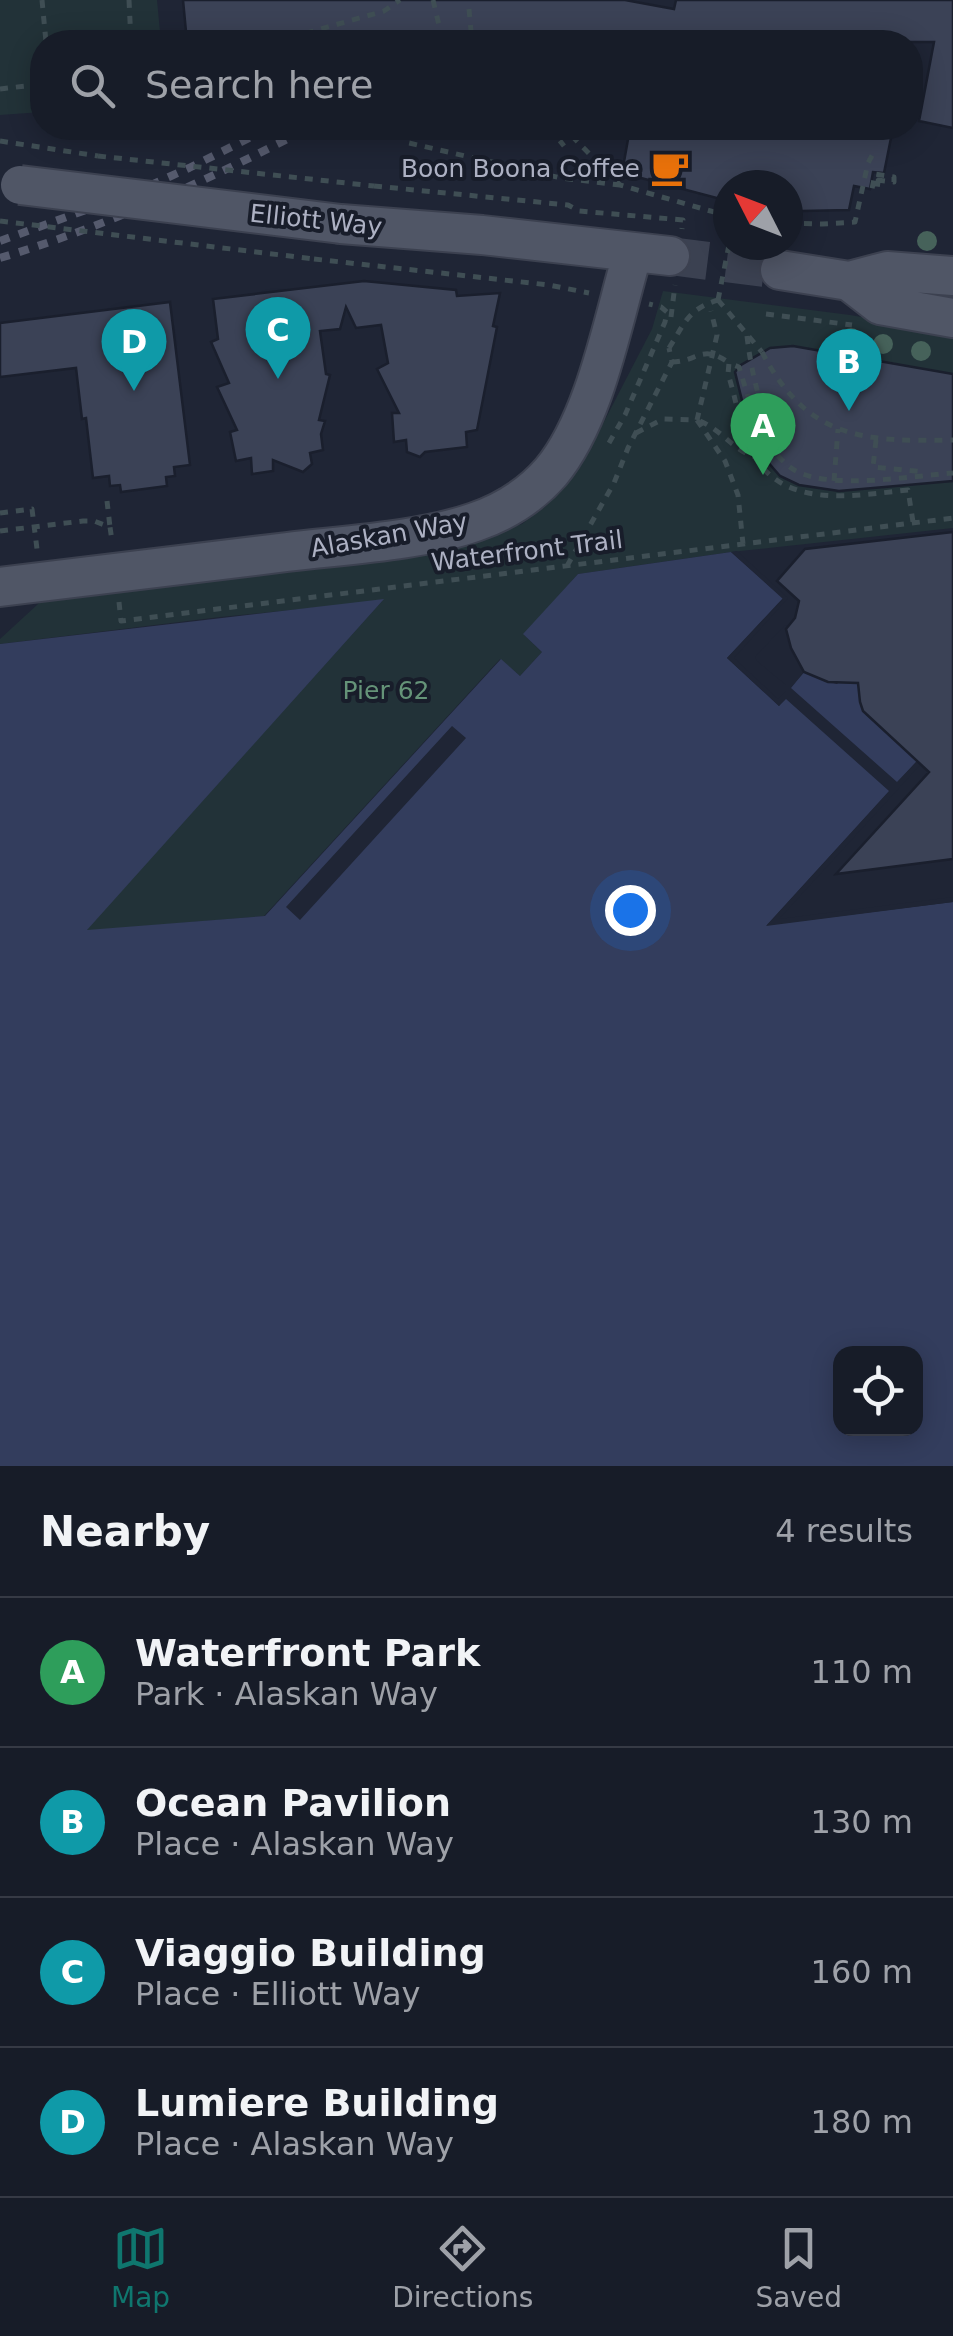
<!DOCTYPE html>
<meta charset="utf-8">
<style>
body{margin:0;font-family:"DejaVu Sans",sans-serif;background:#202530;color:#f1f3f6}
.controls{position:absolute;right:30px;bottom:30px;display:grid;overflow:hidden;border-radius:20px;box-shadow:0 5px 25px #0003}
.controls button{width:90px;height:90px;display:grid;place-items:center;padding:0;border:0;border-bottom:2px solid #363a45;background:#171c28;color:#f1f3f6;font:50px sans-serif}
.compass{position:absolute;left:713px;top:170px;width:90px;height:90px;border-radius:50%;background:#171c28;box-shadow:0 5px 25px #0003;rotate:312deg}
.you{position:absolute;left:630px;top:910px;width:35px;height:35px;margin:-25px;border:8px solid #fff;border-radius:50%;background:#1a73e8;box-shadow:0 0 0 15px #1a73e833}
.badge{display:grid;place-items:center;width:65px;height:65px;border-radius:50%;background:#0f766e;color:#fff;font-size:32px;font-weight:700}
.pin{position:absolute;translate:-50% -82px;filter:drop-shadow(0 2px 5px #0008)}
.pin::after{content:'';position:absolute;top:52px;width:35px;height:30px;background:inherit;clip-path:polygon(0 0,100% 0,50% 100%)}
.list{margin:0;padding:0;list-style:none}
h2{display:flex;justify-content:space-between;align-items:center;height:130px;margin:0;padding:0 40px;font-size:42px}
h2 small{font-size:32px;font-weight:400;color:#9ea1a8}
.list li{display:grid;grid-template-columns:65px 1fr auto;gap:30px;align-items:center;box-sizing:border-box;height:150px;padding:0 40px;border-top:2px solid #363a45}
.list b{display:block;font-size:38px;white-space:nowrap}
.list p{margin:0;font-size:32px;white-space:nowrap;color:#9ea1a8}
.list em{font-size:32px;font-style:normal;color:#9ea1a8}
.icon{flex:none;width:55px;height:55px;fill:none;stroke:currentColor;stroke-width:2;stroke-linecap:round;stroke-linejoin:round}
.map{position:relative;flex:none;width:953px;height:1466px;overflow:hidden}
.search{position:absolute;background:#171c28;box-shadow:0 5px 25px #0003;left:30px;right:30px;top:30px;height:110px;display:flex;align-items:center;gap:25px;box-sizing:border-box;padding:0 35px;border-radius:40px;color:#9ea1a8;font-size:38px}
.sheet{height:730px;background:#171c28}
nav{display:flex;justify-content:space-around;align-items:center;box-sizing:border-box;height:140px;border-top:2px solid #363a45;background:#171c28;font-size:28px;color:#9ea1a8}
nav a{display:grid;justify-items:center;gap:5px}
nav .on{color:#0f766e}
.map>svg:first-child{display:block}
.green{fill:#223238}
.water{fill:#333d5d;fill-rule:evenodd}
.pier{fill:#1f2535;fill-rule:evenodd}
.building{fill:#3b4256;stroke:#1a1f2d;stroke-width:2.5}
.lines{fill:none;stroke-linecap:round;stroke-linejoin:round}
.major-tunnel{stroke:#3b4151;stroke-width:38;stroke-dasharray:38 19;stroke-linecap:butt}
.major-casing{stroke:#3c4150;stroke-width:42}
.path{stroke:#3f4e54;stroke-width:5;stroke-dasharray:8 8;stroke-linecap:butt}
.major{stroke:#505666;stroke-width:38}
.rail{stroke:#555a6d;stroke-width:8;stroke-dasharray:10 10;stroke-linecap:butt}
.major-bridge-casing{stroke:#3c4150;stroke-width:42;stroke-linecap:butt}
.path-bridge{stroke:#3f4e54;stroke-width:5;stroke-dasharray:8 8;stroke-linecap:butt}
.major-bridge{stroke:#505666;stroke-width:38}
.tree{fill:#46625a}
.labels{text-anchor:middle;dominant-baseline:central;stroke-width:8;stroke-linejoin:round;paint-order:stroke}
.poi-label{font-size:25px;fill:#adb1c3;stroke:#181d2a;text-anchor:end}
.street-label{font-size:25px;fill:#adb1c3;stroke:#181d2a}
.park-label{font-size:25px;fill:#659378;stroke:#181d2a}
</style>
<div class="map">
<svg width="953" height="1466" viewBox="0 0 953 1466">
<rect width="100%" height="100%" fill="#1f2535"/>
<path class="green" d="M 0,0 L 157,0 L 161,42 L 42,42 L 42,112 L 0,115 Z
M 663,291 L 850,315 L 953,333 L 953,528 L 731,552 L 578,574 L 524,635 L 542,652 L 520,676 L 500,659 L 264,916 L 85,931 L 382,601 L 220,617 L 0,644 L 0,639 L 50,593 L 482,538 L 522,524 L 546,506 L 582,464 L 652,329 Z"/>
<path class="water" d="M 731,552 L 783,598 L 727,658 L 779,706 L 790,688 L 805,671 L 828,682 L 862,674 L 863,711 L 917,761 L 767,925 L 953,902 L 953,1466 L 0,1466 L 0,644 L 384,599 L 87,930 L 265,916 L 501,659 L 520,676 L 542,652 L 523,634 L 578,574 ZM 840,1354 L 916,1354 L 916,1428 L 840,1428 Z"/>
<path class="pier" d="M 737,551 L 788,598 L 734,658 L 778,699 L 786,691 L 786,685 L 757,661 L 755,657 L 785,625 L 791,627 L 799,651 L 805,649 L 812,656 L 812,660 L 807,666 L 821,675 L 836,679 L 840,674 L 860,670 L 872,663 L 883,662 L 886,665 L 887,678 L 873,684 L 866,691 L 866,705 L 922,760 L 921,764 L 779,919 L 953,897 L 953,902 L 766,926 L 889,791 L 786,699 L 779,706 L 727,658 L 783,599 L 731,552 ZM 881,666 L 882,676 L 871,680 L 862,689 L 859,698 L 861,707 L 866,715 L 917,761 L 897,782 L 791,688 L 805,671 L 819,679 L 837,684 L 842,679 L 862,674 L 873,668 Z
M 452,726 L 466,738 L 300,920 L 286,907 Z"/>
<path class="building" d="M 183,0 L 625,0 L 674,9 L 676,0 L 953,0 L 953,128 L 919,121 L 934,42 L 187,42 Z
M 630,128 L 893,128 L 884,173 L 873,172 L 870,189 L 854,186 L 849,210 L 802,211 L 788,210 L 788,185 L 728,185 L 728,201 L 622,173 Z
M 364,281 L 456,290 L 457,296 L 500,293 L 493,326 L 497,327 L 477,430 L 466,432 L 467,447 L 425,452 L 420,457 L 407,452 L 406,440 L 394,442 L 392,413 L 399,413 L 377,369 L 388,363 L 381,325 L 356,328 L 346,307 L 340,329 L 320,331 L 326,374 L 330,375 L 319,420 L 325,421 L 321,434 L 323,450 L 310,453 L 312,464 L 303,472 L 273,460 L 273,471 L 252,474 L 251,458 L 236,461 L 230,432 L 237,430 L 217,387 L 229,383 L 211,342 L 218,339 L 213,299 Z
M 170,302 L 190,465 L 174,467 L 175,476 L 166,477 L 167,486 L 121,492 L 120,485 L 110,486 L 109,476 L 93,478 L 86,418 L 82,419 L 76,368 L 0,377 L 0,323 Z
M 793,346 L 953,374 L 953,481 L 839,491 L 799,485 L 780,476 L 759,452 L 751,437 L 735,372 L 741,365 L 770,348 Z
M 953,532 L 953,859 L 836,874 L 929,772 L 863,711 L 860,702 L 858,683 L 828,682 L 804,672 L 791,648 L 786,629 L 795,618 L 799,601 L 777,581 L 805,549 Z"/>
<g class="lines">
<path class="major-tunnel" d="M 670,256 L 780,270"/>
<g class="major-casing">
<path id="major" d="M 341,224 L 482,235 L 670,256
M 780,270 L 849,281 L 887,271 L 953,276
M 849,281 L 880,305 L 953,318
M 0,587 C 96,575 192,563 287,552 C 345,545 421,541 475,522 C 504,512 531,495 551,472 C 596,418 613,319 633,252"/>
</g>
<path class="path" d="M 42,0 L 46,42
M 129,0 L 131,42
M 433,0 L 443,42
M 469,9 L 472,42
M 275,42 L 384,11 L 400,0
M 0,89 L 42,84
M 414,128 L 409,143 L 561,178 L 620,185
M 550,128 L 564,146
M 559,128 L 565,129 L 620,185 L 728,216
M 0,141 L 98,156
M 877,180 L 894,182 L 894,177 L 875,174 L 872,189 L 877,189 L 879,175
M 374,186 L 568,205 L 579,211 L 683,220 L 682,229
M 788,223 L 822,224 L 855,222 L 868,163 L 875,150
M 314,259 L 549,285 L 589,293
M 766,314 L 852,325
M 671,317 L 675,285
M 747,336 C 751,371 759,401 771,434 L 766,445 L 760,436 L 739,367 L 729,363 L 728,374 C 737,401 740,433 755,457 C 787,510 857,495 908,490 L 913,522
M 762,352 C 807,439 863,442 953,440
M 697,420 L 725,461 L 738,495 L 743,544
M 700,421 C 723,431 733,450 755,457
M 636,433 L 663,419 L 697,420 L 717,335 L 711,311
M 876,440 L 873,467 L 925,472
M 609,443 L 625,415 L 665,322 L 667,312 L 661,307 L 649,304
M 766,445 C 776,453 786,466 796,471 C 833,490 911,476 953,473
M 834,481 L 838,429
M 107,501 L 110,527
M 0,513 L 32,509 L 37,549
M 0,531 L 83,521 L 94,521 L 110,527 L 112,541
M 567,566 L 614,483 L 628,448 L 672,362 L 669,348
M 119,602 L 121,621 L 953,518"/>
<use href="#major" class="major"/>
<path class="rail" d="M 0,241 L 133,193 L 189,168 L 269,128
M 0,258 C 103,227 200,184 295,135"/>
<g class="major-bridge-casing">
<path id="major-bridge" d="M 20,185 L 341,224"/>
</g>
<path class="path-bridge" d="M 98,156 L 374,186
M 0,221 L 314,259
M 718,300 L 762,352
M 718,300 L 729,245
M 669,348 C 685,323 688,309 718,300
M 672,362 C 697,362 702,343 729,363"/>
<use href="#major-bridge" class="major-bridge"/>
</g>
<g class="tree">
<circle cx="927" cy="241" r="10"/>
<circle cx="851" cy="338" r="10"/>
<circle cx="883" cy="344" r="10"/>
<circle cx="921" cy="351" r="10"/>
</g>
<defs>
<g id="cafe-bare" transform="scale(3)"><path d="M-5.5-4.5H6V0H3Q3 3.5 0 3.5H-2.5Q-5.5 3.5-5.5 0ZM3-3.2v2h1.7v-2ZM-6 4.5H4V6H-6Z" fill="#e8710a" stroke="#181d2a" stroke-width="2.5" paint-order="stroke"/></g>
</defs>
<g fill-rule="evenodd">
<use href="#cafe-bare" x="670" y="168"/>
</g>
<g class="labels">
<g class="poi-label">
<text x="640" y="168">Boon Boona Coffee</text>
</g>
<g class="street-label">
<text transform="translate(316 220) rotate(6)">Elliott Way</text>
<text transform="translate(389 535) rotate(-10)">Alaskan Way</text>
<text transform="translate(527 551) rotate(-7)">Waterfront Trail</text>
</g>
<g class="park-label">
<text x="386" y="690">Pier 62</text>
</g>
</g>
</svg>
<div class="controls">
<button><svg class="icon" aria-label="locate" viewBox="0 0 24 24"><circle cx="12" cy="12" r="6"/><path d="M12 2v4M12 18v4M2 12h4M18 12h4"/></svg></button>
</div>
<svg class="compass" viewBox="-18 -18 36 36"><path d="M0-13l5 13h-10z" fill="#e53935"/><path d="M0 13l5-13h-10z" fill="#9ea1a8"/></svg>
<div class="you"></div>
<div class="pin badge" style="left:763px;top:475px;background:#2e9e5b">A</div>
<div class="pin badge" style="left:849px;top:411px;background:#0f9aa8">B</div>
<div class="pin badge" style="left:278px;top:379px;background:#0f9aa8">C</div>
<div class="pin badge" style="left:134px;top:391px;background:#0f9aa8">D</div>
<div class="search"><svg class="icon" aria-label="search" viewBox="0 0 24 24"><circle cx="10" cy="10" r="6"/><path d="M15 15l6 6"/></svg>Search here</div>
</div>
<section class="sheet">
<h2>Nearby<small>4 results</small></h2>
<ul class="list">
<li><span class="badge" style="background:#2e9e5b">A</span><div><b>Waterfront Park</b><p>Park · Alaskan Way</p></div><em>110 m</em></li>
<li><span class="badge" style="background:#0f9aa8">B</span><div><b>Ocean Pavilion</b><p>Place · Alaskan Way</p></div><em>130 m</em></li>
<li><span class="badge" style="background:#0f9aa8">C</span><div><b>Viaggio Building</b><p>Place · Elliott Way</p></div><em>160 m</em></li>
<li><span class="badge" style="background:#0f9aa8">D</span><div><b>Lumiere Building</b><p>Place · Alaskan Way</p></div><em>180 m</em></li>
</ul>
</section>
<nav>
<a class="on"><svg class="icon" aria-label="map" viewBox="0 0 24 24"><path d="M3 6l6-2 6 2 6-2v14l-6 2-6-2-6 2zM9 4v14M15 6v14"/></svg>Map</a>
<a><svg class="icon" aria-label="directions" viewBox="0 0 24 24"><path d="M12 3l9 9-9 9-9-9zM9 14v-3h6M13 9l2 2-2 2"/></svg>Directions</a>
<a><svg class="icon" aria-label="saved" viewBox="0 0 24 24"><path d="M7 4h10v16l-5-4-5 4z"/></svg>Saved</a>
</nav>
